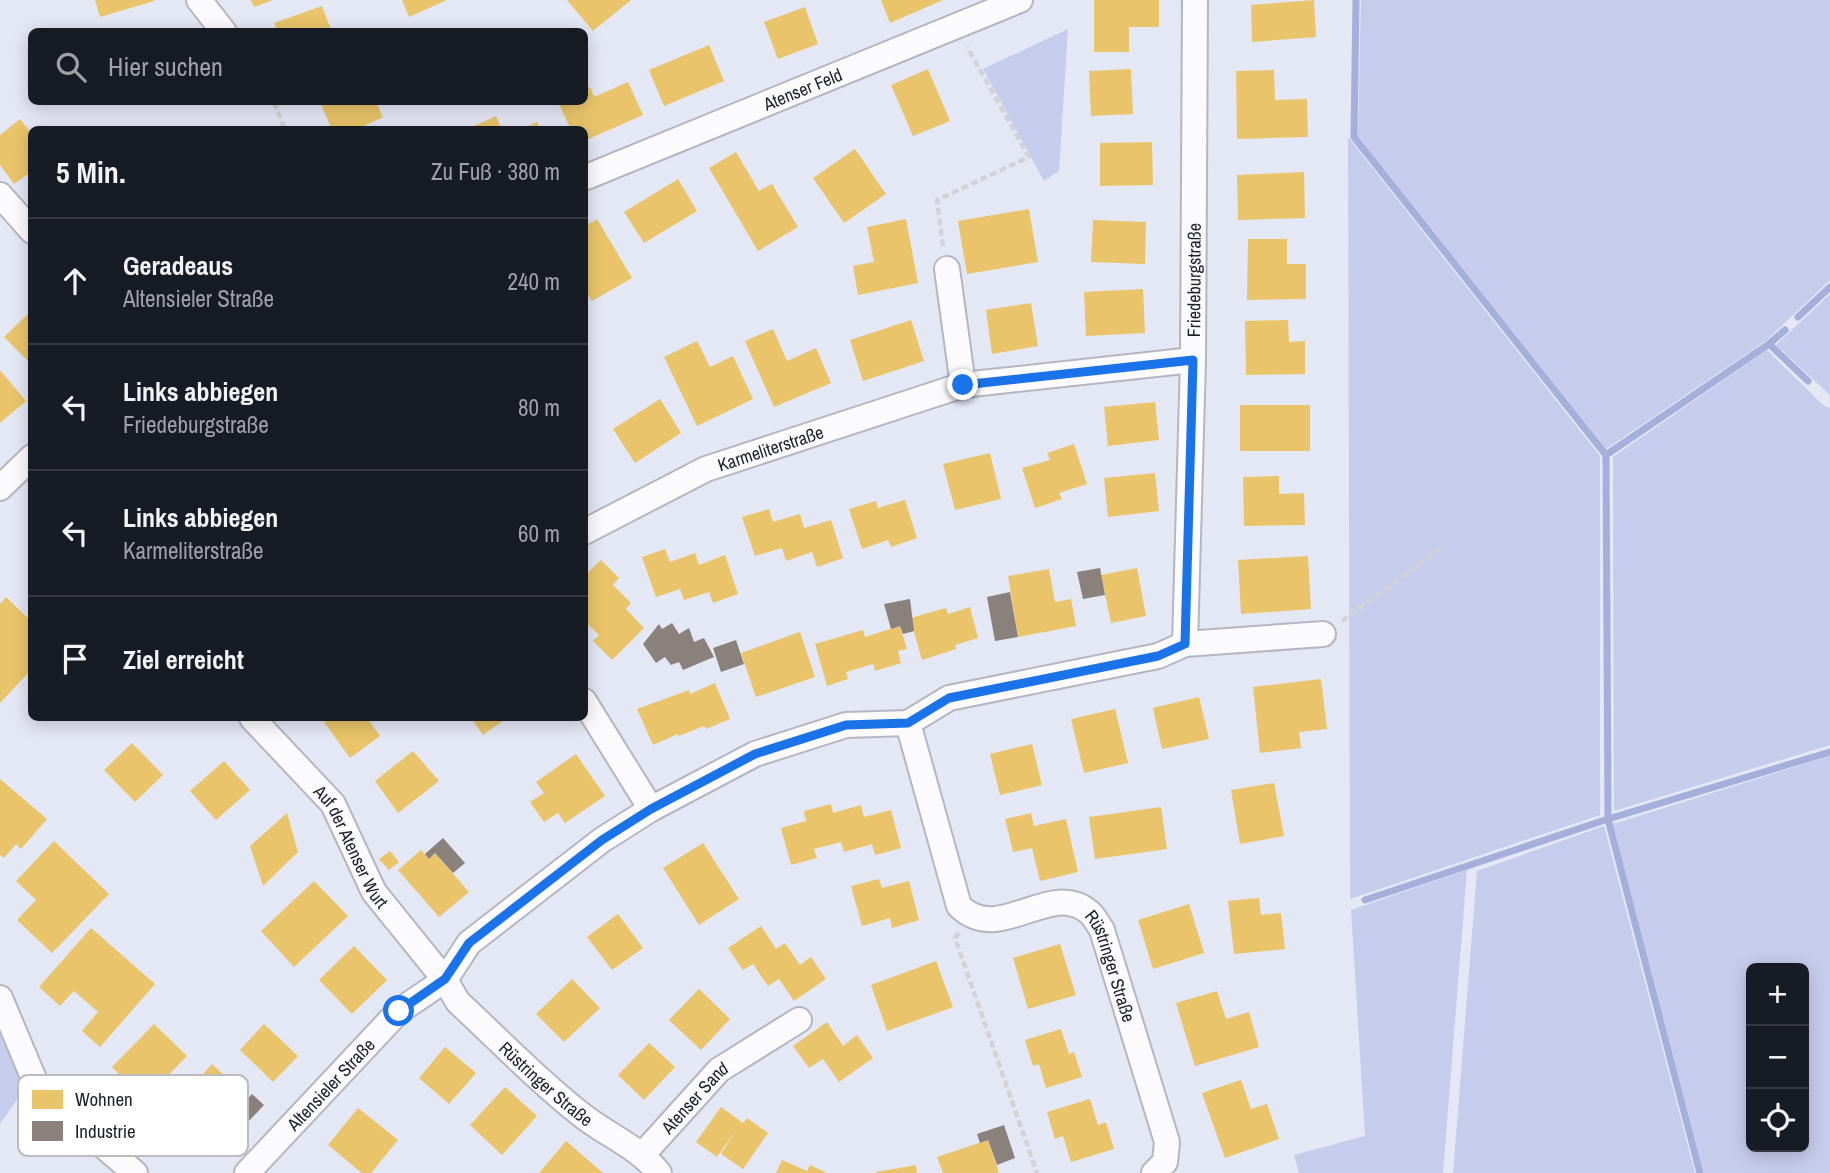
<!DOCTYPE html>
<html lang="de">
<meta charset="utf-8">
<style>
body{margin:0;font-family:"Archivo Narrow",sans-serif;background:#20242c;color:#f1f3f6}
.controls{position:absolute;right:21px;bottom:21px;display:grid;overflow:hidden;border-radius:10px;box-shadow:0 4px 18px #0003}
.controls button{width:63px;height:63px;display:grid;place-items:center;padding:0;border:0;border-bottom:2px solid #363941;background:#171b24;color:#f1f3f6;font:35px sans-serif}
.stop{position:absolute;width:21px;height:21px;margin:-16px;border:5px solid #1a73e8;border-radius:50%;background:#fff}
.stop.end{background:#1a73e8;border-color:#fff;box-shadow:0 2px 7px #0008}
.list{margin:0;padding:0;list-style:none}
h2{display:flex;justify-content:space-between;align-items:center;height:91px;margin:0;padding:0 28px;font-size:30px}
h2 small{font-size:23px;font-weight:400;color:#9ea1a6}
.list li{display:grid;grid-template-columns:46px 1fr auto;gap:21px;align-items:center;box-sizing:border-box;height:126px;padding:0 28px;border-top:2px solid #363941}
.list b{display:block;font-size:26px;white-space:nowrap}
.list p{margin:0;font-size:23px;white-space:nowrap;color:#9ea1a6}
.list em{font-size:23px;font-style:normal;color:#9ea1a6}
.icon{flex:none;width:38px;height:38px;fill:none;stroke:currentColor;stroke-width:2;stroke-linecap:round;stroke-linejoin:round}
.map{position:relative;flex:none;width:1830px;height:1173px;overflow:hidden}
.search{position:absolute;background:#171b24;box-shadow:0 4px 18px #0003;left:28px;top:28px;width:560px;height:77px;display:flex;align-items:center;gap:18px;box-sizing:border-box;padding:0 24px;border-radius:10px;color:#9ea1a6;font-size:26px}
.panel{position:absolute;background:#171b24;box-shadow:0 4px 18px #0003;left:28px;top:126px;width:560px;height:595px;border-radius:10px}
.map>svg:first-child{display:block}
.green{fill:#c6cceb;fill-rule:evenodd}
.homes{fill:#e9c46a}
.industry{fill:#8a817c}
.lines{fill:none;stroke-linecap:round;stroke-linejoin:round}
.stream{stroke:#a6aedb;stroke-width:7}
.minor-casing{stroke:#b4b6c1;stroke-width:28}
.path{stroke:#d2d3d6;stroke-width:4.5;stroke-dasharray:7 3.5;stroke-linecap:butt}
.minor{stroke:#fbfbfd;stroke-width:24}
.route{stroke:#1a73e8;stroke-width:9}
.labels{text-anchor:middle;dominant-baseline:central;stroke-width:7;stroke-linejoin:round;paint-order:stroke}
.street-label{font-size:18px;fill:#1e202a;stroke:#fff}
.key{fill:#fff;stroke:#bcbcbf;stroke-width:2}
.key-label{font-size:19px;fill:#1e202a}
</style>
<div class="map">
<svg width="1830" height="1173" viewBox="0 0 1830 1173">
<rect width="100%" height="100%" fill="#e4e7f4"/>
<path class="green" d="M 1361,0 L 1830,0 L 1830,280 L 1767,340 L 1606,449 L 1358,136 Z
M 1068,29 L 1059,171 L 1044,181 L 983,69 Z
M 1348,137 L 1600,456 L 1600,815 L 1350,899 Z
M 1830,294 L 1830,395 L 1776,345 Z
M 1767,350 L 1823,405 L 1830,408 L 1830,745 L 1614,811 L 1613,457 Z
M 1830,756 L 1830,1173 L 1704,1173 L 1613,824 ZM 1751,968 L 1804,968 L 1804,1147 L 1751,1147 Z
M 1604,826 L 1695,1173 L 1453,1173 L 1477,871 Z
M 1467,870 L 1443,1173 L 1299,1173 L 1294,1155 L 1365,1136 L 1351,910 Z
M 0,1028 L 25,1088 L 0,1124 Z"/>
<path class="homes" d="M 95,0 L 154,0 L 154,1 L 100,17 Z
M 251,0 L 273,0 L 254,7 Z
M 402,0 L 447,0 L 409,17 Z
M 567,0 L 631,0 L 593,31 Z
M 881,0 L 943,0 L 890,23 Z
M 1094,0 L 1159,0 L 1159,27 L 1129,27 L 1129,52 L 1094,52 Z
M 1314,0 L 1316,37 L 1252,42 L 1251,5 Z
M 322,6 L 332,32 L 277,32 L 274,23 Z
M 805,7 L 818,44 L 778,59 L 764,22 Z
M 709,45 L 724,81 L 664,106 L 649,70 Z
M 928,69 L 950,121 L 913,136 L 891,85 Z
M 1131,69 L 1133,114 L 1091,116 L 1089,71 Z
M 1274,70 L 1275,100 L 1307,99 L 1308,137 L 1237,139 L 1236,71 Z
M 628,82 L 643,115 L 584,141 L 584,130 L 571,130 L 558,102 L 584,102 L 584,89 L 590,87 L 594,97 Z
M 320,102 L 376,102 L 383,117 L 356,130 L 332,130 Z
M 496,116 L 502,130 L 465,130 Z
M 20,119 L 32,134 L 32,171 L 14,184 L 0,165 L 0,135 Z
M 537,122 L 540,130 L 519,130 Z
M 1152,142 L 1153,185 L 1100,186 L 1100,143 Z
M 855,149 L 886,194 L 844,223 L 813,178 Z
M 736,152 L 759,191 L 772,184 L 798,227 L 758,251 L 709,168 Z
M 1304,172 L 1305,218 L 1238,220 L 1237,175 Z
M 678,179 L 697,211 L 644,243 L 624,212 Z
M 1029,209 L 1038,262 L 967,274 L 958,221 Z
M 597,219 L 632,278 L 592,301 L 584,289 L 584,227 Z
M 906,219 L 918,283 L 858,295 L 853,266 L 874,262 L 867,227 Z
M 1093,220 L 1146,222 L 1145,264 L 1091,262 Z
M 1248,239 L 1287,239 L 1287,264 L 1306,264 L 1306,299 L 1247,300 Z
M 1143,289 L 1145,333 L 1086,336 L 1084,292 Z
M 1031,303 L 1038,346 L 992,354 L 986,310 Z
M 30,312 L 32,313 L 32,365 L 4,337 Z
M 911,320 L 924,361 L 863,381 L 850,340 Z
M 1288,320 L 1289,342 L 1305,341 L 1305,374 L 1246,375 L 1245,321 Z
M 773,329 L 787,361 L 816,348 L 831,383 L 774,407 L 745,341 Z
M 697,341 L 710,367 L 733,356 L 753,399 L 697,426 L 664,357 Z
M 0,370 L 26,401 L 0,423 Z
M 660,399 L 681,433 L 635,463 L 613,429 Z
M 1155,402 L 1159,440 L 1108,446 L 1104,407 Z
M 1240,405 L 1310,405 L 1310,451 L 1240,451 Z
M 1074,444 L 1087,484 L 1059,493 L 1062,499 L 1035,508 L 1022,468 L 1050,460 L 1047,453 Z
M 990,453 L 1001,499 L 955,510 L 943,464 Z
M 1155,473 L 1159,511 L 1108,517 L 1104,478 Z
M 1279,476 L 1279,494 L 1304,493 L 1305,525 L 1244,526 L 1243,477 Z
M 905,500 L 917,538 L 891,547 L 888,540 L 862,549 L 849,509 L 876,501 L 878,508 Z
M 769,509 L 773,522 L 800,514 L 804,528 L 831,520 L 843,558 L 817,567 L 812,552 L 786,561 L 782,548 L 755,556 L 742,517 Z
M 665,549 L 670,562 L 695,553 L 699,565 L 725,555 L 738,594 L 713,603 L 709,592 L 684,600 L 680,589 L 656,597 L 642,557 Z
M 1308,556 L 1311,609 L 1241,614 L 1238,560 Z
M 601,560 L 619,578 L 613,585 L 631,603 L 626,609 L 644,628 L 612,660 L 593,641 L 599,635 L 584,620 L 588,610 L 584,607 L 584,576 Z
M 1137,568 L 1146,616 L 1111,623 L 1101,575 Z
M 1049,569 L 1055,602 L 1071,599 L 1076,626 L 1018,637 L 1008,576 Z
M 6,597 L 32,622 L 32,669 L 0,703 L 0,604 Z
M 970,607 L 978,638 L 955,645 L 956,649 L 922,660 L 910,618 L 946,608 L 948,614 Z
M 900,626 L 907,649 L 898,651 L 901,663 L 875,671 L 873,664 L 846,672 L 848,679 L 827,686 L 815,644 L 863,630 L 865,637 Z
M 800,632 L 815,677 L 756,697 L 741,653 Z
M 1321,679 L 1327,729 L 1299,732 L 1301,748 L 1260,753 L 1253,687 Z
M 715,683 L 730,719 L 706,729 L 704,726 L 679,736 L 678,734 L 653,745 L 637,709 L 689,690 L 690,694 Z
M 1199,697 L 1209,739 L 1162,749 L 1153,708 Z
M 1115,709 L 1128,763 L 1084,773 L 1071,719 Z
M 331,718 L 367,718 L 380,736 L 350,758 L 324,722 Z
M 471,718 L 507,718 L 483,735 Z
M 132,743 L 163,775 L 135,802 L 104,770 Z
M 1032,744 L 1042,785 L 1000,795 L 990,754 Z
M 413,751 L 439,781 L 398,813 L 375,781 Z
M 576,754 L 605,796 L 565,823 L 558,813 L 544,822 L 530,802 L 544,793 L 536,782 Z
M 224,761 L 250,790 L 216,820 L 190,791 Z
M 0,779 L 47,819 L 21,849 L 16,844 L 4,858 L 0,855 Z
M 1274,783 L 1284,836 L 1240,844 L 1231,790 Z
M 831,804 L 833,813 L 861,805 L 864,817 L 891,810 L 901,848 L 875,855 L 872,844 L 844,852 L 841,842 L 814,849 L 817,858 L 791,865 L 781,828 L 806,821 L 804,811 Z
M 1161,807 L 1167,849 L 1095,859 L 1089,817 Z
M 287,813 L 298,852 L 263,886 L 250,846 Z
M 1031,813 L 1034,826 L 1066,819 L 1078,872 L 1040,881 L 1032,848 L 1013,852 L 1005,819 Z
M 54,841 L 109,894 L 52,953 L 17,920 L 36,900 L 16,881 Z
M 703,843 L 739,899 L 699,925 L 663,868 Z
M 421,850 L 429,859 L 435,853 L 469,892 L 439,917 L 398,870 Z
M 390,851 L 399,862 L 389,870 L 379,859 Z
M 879,879 L 882,888 L 909,881 L 919,920 L 892,928 L 890,918 L 862,926 L 851,886 Z
M 314,881 L 348,916 L 294,967 L 261,931 Z
M 1259,898 L 1261,915 L 1281,913 L 1285,949 L 1234,954 L 1228,901 Z
M 1189,904 L 1204,953 L 1153,969 L 1138,920 Z
M 618,914 L 643,948 L 612,970 L 587,937 Z
M 761,926 L 776,949 L 785,943 L 800,965 L 811,957 L 826,979 L 794,1001 L 779,979 L 768,986 L 753,964 L 743,970 L 728,948 Z
M 91,928 L 155,984 L 100,1047 L 82,1031 L 98,1012 L 74,991 L 60,1006 L 39,987 Z
M 1060,944 L 1076,995 L 1028,1009 L 1013,958 Z
M 354,946 L 387,980 L 352,1014 L 319,980 Z
M 936,961 L 953,1007 L 887,1031 L 871,985 Z
M 572,979 L 600,1008 L 564,1042 L 536,1014 Z
M 699,989 L 730,1019 L 701,1050 L 669,1020 Z
M 1217,991 L 1226,1019 L 1249,1012 L 1259,1047 L 1195,1066 L 1176,1003 Z
M 827,1022 L 843,1046 L 857,1035 L 873,1058 L 839,1082 L 823,1059 L 809,1068 L 793,1046 Z
M 154,1024 L 187,1056 L 144,1100 L 112,1067 Z
M 264,1024 L 298,1056 L 273,1082 L 240,1050 Z
M 1061,1029 L 1069,1054 L 1074,1052 L 1082,1077 L 1046,1088 L 1039,1064 L 1033,1066 L 1025,1040 Z
M 649,1043 L 675,1067 L 644,1100 L 618,1075 Z
M 445,1047 L 476,1073 L 449,1104 L 419,1078 Z
M 212,1064 L 248,1098 L 202,1147 L 171,1118 L 200,1087 L 195,1083 Z
M 1241,1080 L 1251,1109 L 1267,1104 L 1279,1139 L 1225,1158 L 1202,1093 Z
M 505,1087 L 537,1116 L 502,1155 L 470,1125 Z
M 1090,1099 L 1098,1125 L 1106,1122 L 1114,1149 L 1071,1162 L 1063,1136 L 1055,1139 L 1047,1112 Z
M 721,1107 L 743,1123 L 747,1118 L 768,1133 L 743,1169 L 721,1154 L 738,1128 L 717,1157 L 696,1142 Z
M 358,1108 L 398,1140 L 371,1173 L 362,1173 L 328,1145 Z
M 988,1140 L 999,1173 L 943,1173 L 937,1157 Z
M 566,1141 L 603,1173 L 539,1173 Z
M 782,1160 L 807,1171 L 810,1165 L 827,1173 L 776,1173 Z
M 916,1165 L 917,1173 L 876,1173 L 876,1172 Z"/>
<path class="industry" d="M 1100,568 L 1105,595 L 1083,599 L 1077,572 Z
M 1010,592 L 1018,637 L 995,641 L 987,597 Z
M 910,599 L 914,631 L 903,634 L 900,626 L 891,629 L 884,604 Z
M 672,623 L 679,634 L 689,628 L 694,642 L 704,638 L 714,657 L 683,670 L 679,662 L 671,665 L 665,657 L 656,663 L 643,644 L 659,624 L 662,629 Z
M 736,640 L 744,664 L 721,672 L 713,648 Z
M 443,838 L 465,863 L 453,873 L 435,853 L 429,859 L 425,854 Z
M 252,1094 L 264,1105 L 217,1155 L 205,1144 Z
M 1004,1125 L 1015,1158 L 997,1165 L 988,1140 L 980,1143 L 977,1134 Z"/>
<g class="lines">
<path class="stream" d="M 1356,0 L 1354,137 L 1606,455
M 1798,317 L 1830,287
M 1769,344 L 1808,381
M 1365,900 L 1608,819 L 1830,752
M 1700,1173 L 1608,819 L 1606,455 L 1769,344 L 1785,330"/>
<g class="minor-casing">
<g id="minor">
<path d="M 199,0 L 224,32"/>
<path id="s1" d="M 584,178 L 1020,0"/>
<path d="M 0,195 L 32,231"/>
<path d="M 947,269 L 963,385"/>
<path d="M 0,488 L 32,457"/>
<path id="s2" d="M 584,532 L 706,469 L 963,385 L 1193,360"/>
<path id="s3" d="M 1185,644 L 1193,360 L 1195,0"/>
<path d="M 584,701 L 651,809"/>
<path id="s4" d="M 252,718 L 333,804 L 374,892 L 445,980 L 458,1002 C 498,1039 536,1079 578,1112 C 605,1135 637,1145 659,1173"/>
<path id="s5" d="M 908,723 L 959,906 C 1000,946 1049,879 1089,912 C 1094,916 1098,924 1102,930 L 1167,1142 L 1165,1162 L 1154,1173"/>
<path d="M 0,998 L 39,1091 L 135,1173"/>
<path id="s6" d="M 644,1153 L 719,1070 L 799,1020"/>
<path id="s7" d="M 247,1173 L 399,1011 L 445,980 L 469,943 L 602,840 L 651,809 L 755,754 L 846,725 L 908,723 L 949,698 L 1158,656 L 1185,644 L 1323,634"/>
</g>
</g>
<path class="path" d="M 274,102 L 285,130
M 943,246 L 937,200 L 1029,157 L 967,47
M 1342,621 L 1440,549
M 959,933 L 955,938 L 1037,1173"/>
<use href="#minor" class="minor"/>
</g>
<g class="lines">
<path class="route" d="M 399,1011 L 445,979 L 469,943 L 602,840 L 651,809 L 755,754 L 846,725 L 908,723 L 949,698 L 1158,656 L 1185,644 L 1193,360 L 963,385"/>
</g>
<g class="labels">
<g class="street-label">
<text stroke="none"><textPath href="#s1" startOffset="236">Atenser Feld</textPath></text>
<text stroke="none"><textPath href="#s3" startOffset="364">Friedeburgstraße</textPath></text>
<text stroke="none"><textPath href="#s2" startOffset="205">Karmeliterstraße</textPath></text>
<text stroke="none"><textPath href="#s4" startOffset="164">Auf der Atenser Wurt</textPath></text>
<text stroke="none"><textPath href="#s5" startOffset="387">Rüstringer Straße</textPath></text>
<text stroke="none"><textPath href="#s4" startOffset="474">Rüstringer Straße</textPath></text>
<text stroke="none"><textPath href="#s7" startOffset="122">Altensieler Straße</textPath></text>
<text stroke="none"><textPath href="#s6" startOffset="75">Atenser Sand</textPath></text>
</g>
</g>
<rect x="18" y="1075" width="230" height="81" rx="10" class="key"/>
<rect x="32" y="1090" width="31" height="19" fill="#e9c46a"/>
<rect x="32" y="1121" width="31" height="20" fill="#8a817c"/>
<g class="key-label">
<text x="75" y="1106">Wohnen</text>
<text x="75" y="1138">Industrie</text>
</g>
</svg>
<div class="controls">
<button>+</button>
<button>−</button>
<button><svg class="icon" aria-label="locate" viewBox="0 0 24 24"><circle cx="12" cy="12" r="6"/><path d="M12 2v4M12 18v4M2 12h4M18 12h4"/></svg></button>
</div>
<div class="stop" style="left:399px;top:1011px"></div>
<div class="stop end" style="left:963px;top:385px"></div>
<div class="search"><svg class="icon" aria-label="search" viewBox="0 0 24 24"><circle cx="10" cy="10" r="6"/><path d="M15 15l6 6"/></svg>Hier suchen</div>
<section class="panel">
<h2>5 Min.<small>Zu Fuß · 380 m</small></h2>
<ul class="list">
<li><svg class="icon" aria-label="ahead" viewBox="0 0 24 24"><path d="M12 20V5M6 11l6-6 6 6"/></svg><div><b>Geradeaus</b><p>Altensieler Straße</p></div><em>240 m</em></li>
<li><svg class="icon" aria-label="left" viewBox="0 0 24 24"><path d="M17 20v-9H6M10 6l-5 5 5 5"/></svg><div><b>Links abbiegen</b><p>Friedeburgstraße</p></div><em>80 m</em></li>
<li><svg class="icon" aria-label="left" viewBox="0 0 24 24"><path d="M17 20v-9H6M10 6l-5 5 5 5"/></svg><div><b>Links abbiegen</b><p>Karmeliterstraße</p></div><em>60 m</em></li>
<li><svg class="icon" aria-label="arrive" viewBox="0 0 24 24"><path d="M6 21V4h12l-3 4 3 4H6"/></svg><div><b>Ziel erreicht</b></div></li>
</ul>
</section>
</div>
